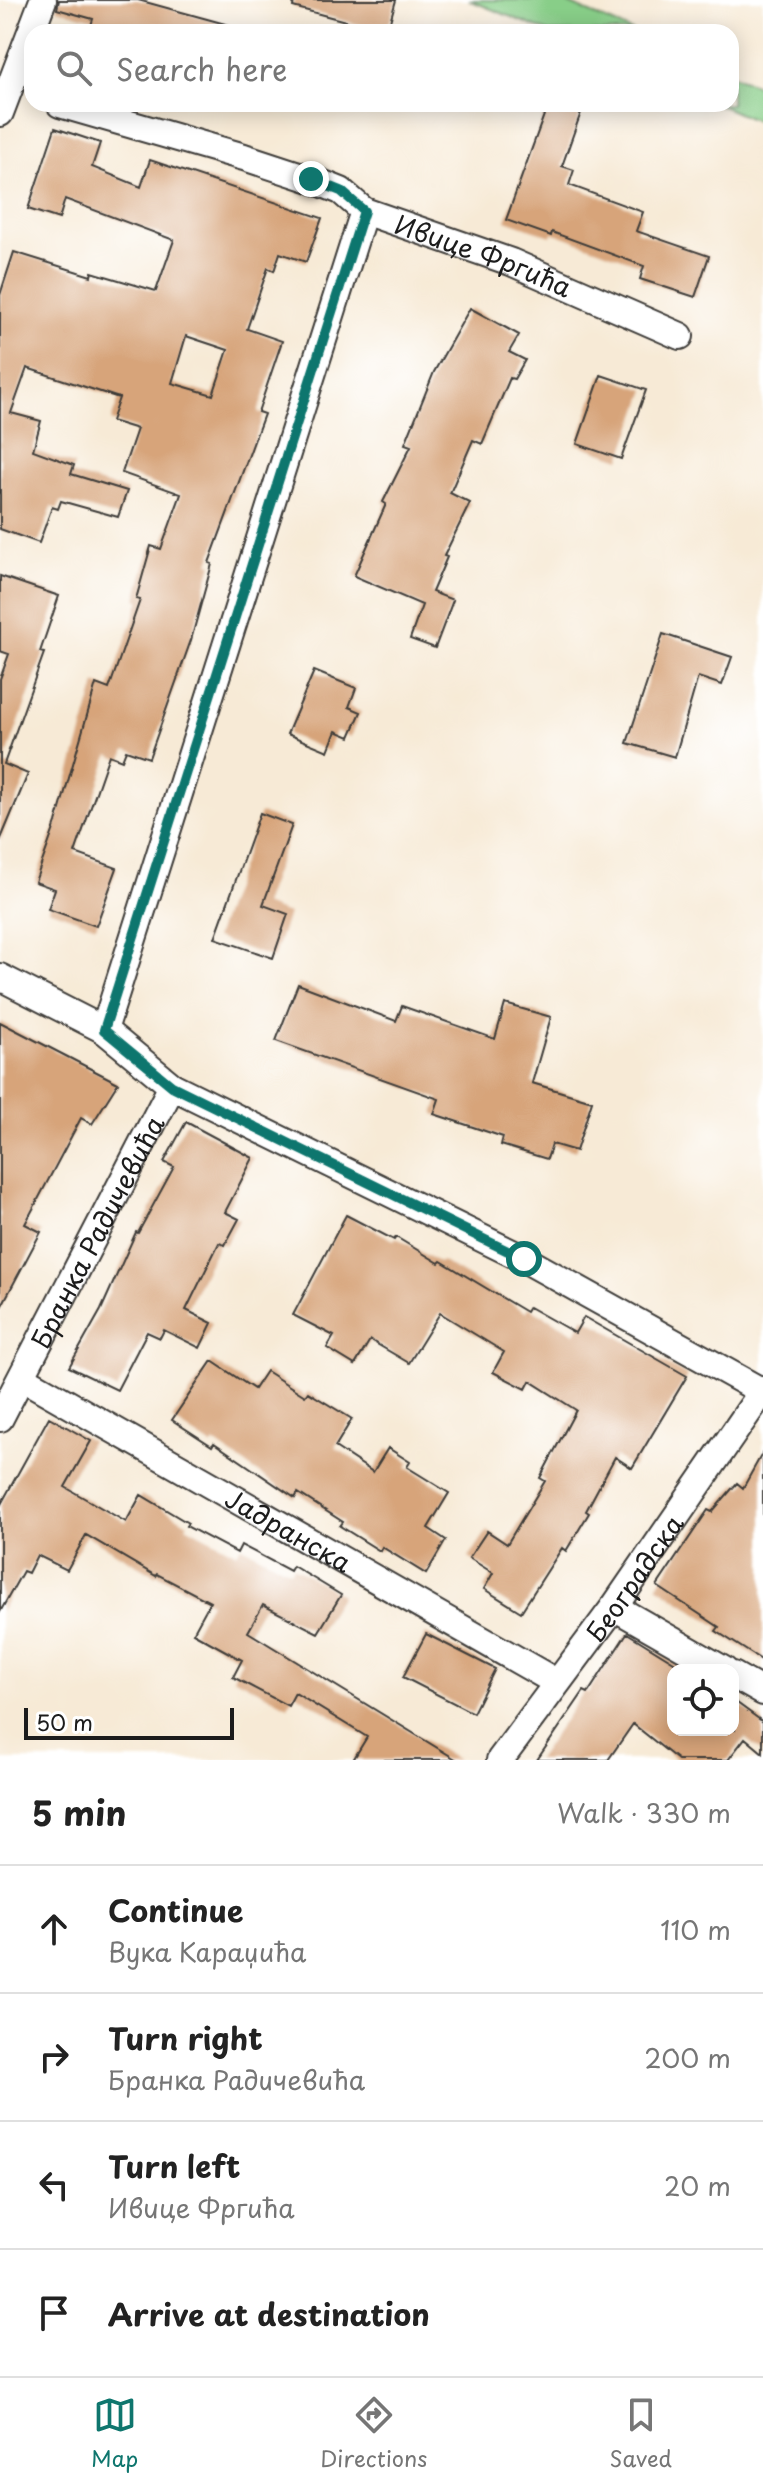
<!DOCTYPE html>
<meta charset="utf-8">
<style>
body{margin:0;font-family:"Playpen Sans",sans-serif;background:#f2f2f2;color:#222}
.controls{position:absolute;right:24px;bottom:24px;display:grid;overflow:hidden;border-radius:16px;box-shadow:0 4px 20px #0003}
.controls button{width:72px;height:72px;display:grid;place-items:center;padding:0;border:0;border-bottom:2px solid #e0e0e0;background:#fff;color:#222;font:40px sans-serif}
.scale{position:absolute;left:24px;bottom:20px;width:210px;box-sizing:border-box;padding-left:8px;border:4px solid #1c1c1c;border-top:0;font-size:22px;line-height:28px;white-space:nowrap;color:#1c1c1c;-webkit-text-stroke:6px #fff;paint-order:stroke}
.stop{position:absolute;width:24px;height:24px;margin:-18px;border:6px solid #0f766e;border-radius:50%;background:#fff}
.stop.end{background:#0f766e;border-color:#fff;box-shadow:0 2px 8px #0008}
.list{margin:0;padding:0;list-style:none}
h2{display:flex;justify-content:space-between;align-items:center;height:104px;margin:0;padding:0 32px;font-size:34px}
h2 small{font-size:26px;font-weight:400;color:#767676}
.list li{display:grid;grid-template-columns:52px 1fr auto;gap:24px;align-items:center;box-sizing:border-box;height:128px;padding:0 32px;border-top:2px solid #e0e0e0}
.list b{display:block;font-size:30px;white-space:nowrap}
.list p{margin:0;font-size:26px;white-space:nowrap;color:#767676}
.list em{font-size:26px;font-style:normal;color:#767676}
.icon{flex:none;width:44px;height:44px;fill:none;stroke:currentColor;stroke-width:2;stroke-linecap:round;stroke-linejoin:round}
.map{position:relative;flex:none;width:763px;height:1760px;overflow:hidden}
.search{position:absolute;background:#fff;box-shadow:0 4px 20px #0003;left:24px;right:24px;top:24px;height:88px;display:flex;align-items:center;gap:20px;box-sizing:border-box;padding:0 28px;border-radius:24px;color:#767676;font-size:30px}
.sheet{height:616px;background:#fff}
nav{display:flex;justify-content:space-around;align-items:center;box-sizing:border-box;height:112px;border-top:2px solid #e0e0e0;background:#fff;font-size:22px;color:#767676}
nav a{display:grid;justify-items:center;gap:4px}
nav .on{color:#0f766e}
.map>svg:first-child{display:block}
.green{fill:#88ce88;stroke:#527552;stroke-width:2}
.building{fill:#d7a47a;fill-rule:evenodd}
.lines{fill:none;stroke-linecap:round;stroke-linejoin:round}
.minor-casing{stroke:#3d3b38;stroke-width:30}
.minor{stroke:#fff;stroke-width:26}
.route{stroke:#0f766e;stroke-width:10}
.labels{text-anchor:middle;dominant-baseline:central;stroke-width:6;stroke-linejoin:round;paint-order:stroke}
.street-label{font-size:26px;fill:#1c1c1c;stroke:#fff}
</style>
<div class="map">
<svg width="763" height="1760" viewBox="0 0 763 1760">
<rect width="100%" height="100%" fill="#fff"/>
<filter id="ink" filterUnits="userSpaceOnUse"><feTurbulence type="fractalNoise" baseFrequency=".0125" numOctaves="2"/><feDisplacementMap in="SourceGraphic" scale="16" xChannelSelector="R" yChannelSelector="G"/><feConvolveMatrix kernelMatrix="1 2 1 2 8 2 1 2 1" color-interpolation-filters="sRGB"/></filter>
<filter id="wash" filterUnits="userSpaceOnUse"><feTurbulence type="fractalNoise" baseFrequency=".006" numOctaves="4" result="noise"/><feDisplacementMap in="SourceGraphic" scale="32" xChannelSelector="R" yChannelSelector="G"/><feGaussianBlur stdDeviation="1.8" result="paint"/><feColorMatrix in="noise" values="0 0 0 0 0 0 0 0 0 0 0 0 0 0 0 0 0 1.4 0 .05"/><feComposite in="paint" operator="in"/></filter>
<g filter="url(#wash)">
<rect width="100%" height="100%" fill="#f7ead6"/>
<path class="green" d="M 469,0 L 560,0 L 634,32 L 548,32 Z
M 731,74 L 763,88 L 763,124 L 717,104 L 731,104 Z"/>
<g id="blocks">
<path class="building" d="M 59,0 L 138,0 L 229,25 L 228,32 L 89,32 L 93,19 L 57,9 Z
M 294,0 L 396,0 L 387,32 L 293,7 Z
M 548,104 L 584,104 L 562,166 L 574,170 L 569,185 L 643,212 L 636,231 L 709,256 L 695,297 L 640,279 L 644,266 L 552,232 L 551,236 L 506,220 Z
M 55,128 L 100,143 L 92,167 L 141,187 L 150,160 L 322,218 L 306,262 L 280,253 L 274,271 L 268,268 L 247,329 L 282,341 L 258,412 L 264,414 L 209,563 L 212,564 L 191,640 L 149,758 L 126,750 L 122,760 L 109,755 L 75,853 L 117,868 L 96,926 L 48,909 L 55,889 L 35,882 L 56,823 L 96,684 L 109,689 L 140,600 L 136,599 L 151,546 L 161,549 L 181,494 L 122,473 L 137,429 L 111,421 L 119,398 L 27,368 L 11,413 L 41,421 L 33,450 L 74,465 L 71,474 L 127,491 L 118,517 L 61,501 L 58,509 L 52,507 L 39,543 L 0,529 L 0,295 L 14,252 L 91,276 L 92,272 L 156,291 L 174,240 L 65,199 L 59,219 L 28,209 ZM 186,336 L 228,350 L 213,395 L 172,383 Z
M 470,308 L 519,335 L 509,352 L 525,360 L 514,379 L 510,378 L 482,444 L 473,440 L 450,493 L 470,503 L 444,556 L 447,557 L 432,592 L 453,600 L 435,648 L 410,639 L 422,605 L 354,576 L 386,504 L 383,502 L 411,446 L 405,444 L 434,372 Z
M 601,375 L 646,390 L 621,459 L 577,444 Z
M 0,576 L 59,596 L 40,652 L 44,653 L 4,764 L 28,774 L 0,841 L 0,679 L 9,654 L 0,651 Z
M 663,634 L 732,657 L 722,685 L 698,677 L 675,757 L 627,743 Z
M 314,671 L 356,688 L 349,707 L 361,712 L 350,737 L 336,731 L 328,751 L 287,734 Z
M 260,813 L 292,825 L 263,905 L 288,914 L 273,958 L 215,938 Z
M 298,984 L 396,1021 L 402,1006 L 495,1039 L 505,1004 L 551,1017 L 532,1083 L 592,1101 L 576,1151 L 552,1144 L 547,1159 L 501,1145 L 503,1137 L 434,1114 L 439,1099 L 276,1041 Z
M 0,1022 L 118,1083 L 92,1124 L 81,1118 L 25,1224 L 41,1232 L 0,1309 Z
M 186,1122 L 253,1158 L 225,1212 L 239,1219 L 225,1245 L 219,1243 L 186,1310 L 212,1323 L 200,1348 L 164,1330 L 160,1338 L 147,1332 L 117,1390 L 69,1367 L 101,1310 L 136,1232 L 138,1233 L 174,1167 L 164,1162 Z
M 346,1215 L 394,1240 L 396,1237 L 439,1263 L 441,1261 L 526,1312 L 529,1307 L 575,1333 L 584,1317 L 687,1376 L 632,1468 L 615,1457 L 586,1511 L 589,1513 L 566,1551 L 562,1548 L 521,1612 L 484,1589 L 493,1573 L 469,1558 L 487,1531 L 507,1544 L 545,1481 L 540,1478 L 576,1410 L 530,1381 L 526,1389 L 493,1372 L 504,1352 L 440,1313 L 409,1363 L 370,1340 L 355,1365 L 327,1348 L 334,1336 L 293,1315 Z
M 212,1361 L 254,1389 L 266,1371 L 305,1396 L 308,1392 L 352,1419 L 335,1447 L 373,1472 L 388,1448 L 410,1462 L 407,1467 L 449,1493 L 428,1528 L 446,1540 L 426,1574 L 382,1547 L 380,1551 L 340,1526 L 343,1522 L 298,1493 L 295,1498 L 214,1443 L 212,1446 L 172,1420 Z
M 49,1417 L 91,1441 L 65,1487 L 126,1522 L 141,1495 L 188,1523 L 186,1526 L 237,1553 L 241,1545 L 290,1571 L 293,1566 L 341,1595 L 318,1633 L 263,1605 L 248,1632 L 457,1760 L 353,1760 L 367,1737 L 295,1693 L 288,1706 L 233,1677 L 242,1660 L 193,1633 L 210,1602 L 157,1574 L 156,1576 L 86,1535 L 67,1570 L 37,1555 L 28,1573 L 23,1571 L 0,1612 L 0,1506 Z
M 763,1452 L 763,1661 L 716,1631 L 719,1627 L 657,1586 L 708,1510 L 712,1512 L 737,1483 L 743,1488 Z
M 627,1633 L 682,1667 L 680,1670 L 673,1670 L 673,1730 L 735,1730 L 733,1700 L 763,1722 L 763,1753 L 745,1738 L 728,1760 L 678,1760 L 633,1724 L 608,1760 L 537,1760 L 584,1691 L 588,1693 Z
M 426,1634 L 495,1669 L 473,1713 L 403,1677 Z"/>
</g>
</g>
<g filter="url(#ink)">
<use href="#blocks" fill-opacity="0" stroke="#3d3b38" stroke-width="2"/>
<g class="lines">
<g class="minor-casing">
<g id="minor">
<path id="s1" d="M 60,104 L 244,157 L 311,179 L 341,191 L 364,211 L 511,262 L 680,336"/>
<path d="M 0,113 L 43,0"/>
<path d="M 0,977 L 104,1030 L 172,1086 L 524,1259 L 763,1392"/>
<path d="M 104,1030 L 364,211"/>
<path id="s2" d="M 23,1378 L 556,1682"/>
<path id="s3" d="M 0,1418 L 172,1086"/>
<path d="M 614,1607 L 724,1670"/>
<path d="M 733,1675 L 763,1692"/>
<path id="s4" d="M 500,1760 L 614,1607 L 762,1392"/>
</g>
</g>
<use href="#minor" class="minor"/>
</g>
</g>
<g class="lines" filter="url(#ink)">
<path class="route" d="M 311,179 L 341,191 L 364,211 L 104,1030 L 172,1086 L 524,1259"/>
</g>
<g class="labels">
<g class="street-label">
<text stroke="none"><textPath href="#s1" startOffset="452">Ивице Фргића</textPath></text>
<text stroke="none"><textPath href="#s3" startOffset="210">Бранка Радичевића</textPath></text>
<text stroke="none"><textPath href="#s2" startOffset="306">Јадранска</textPath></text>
<text stroke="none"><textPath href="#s4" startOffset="226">Београдска</textPath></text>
</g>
</g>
</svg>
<div class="controls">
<button><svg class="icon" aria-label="locate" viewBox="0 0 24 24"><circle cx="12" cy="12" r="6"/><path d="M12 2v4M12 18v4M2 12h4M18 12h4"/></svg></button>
</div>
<div class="scale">50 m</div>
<div class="stop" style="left:524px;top:1259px"></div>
<div class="stop end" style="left:311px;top:179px"></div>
<div class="search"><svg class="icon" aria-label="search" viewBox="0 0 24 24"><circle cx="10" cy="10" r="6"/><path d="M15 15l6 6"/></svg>Search here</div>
</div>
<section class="sheet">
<h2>5 min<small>Walk · 330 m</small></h2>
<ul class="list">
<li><svg class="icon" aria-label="ahead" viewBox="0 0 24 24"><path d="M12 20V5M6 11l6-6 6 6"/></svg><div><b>Continue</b><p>Вука Караџића</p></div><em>110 m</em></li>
<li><svg class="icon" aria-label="right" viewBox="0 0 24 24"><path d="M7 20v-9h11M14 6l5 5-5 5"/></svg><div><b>Turn right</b><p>Бранка Радичевића</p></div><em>200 m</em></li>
<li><svg class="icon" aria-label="left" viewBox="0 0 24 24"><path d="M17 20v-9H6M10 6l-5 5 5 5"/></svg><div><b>Turn left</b><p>Ивице Фргића</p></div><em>20 m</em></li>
<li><svg class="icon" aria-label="arrive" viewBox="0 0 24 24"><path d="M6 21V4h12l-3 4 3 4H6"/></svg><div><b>Arrive at destination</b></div></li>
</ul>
</section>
<nav>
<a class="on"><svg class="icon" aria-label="map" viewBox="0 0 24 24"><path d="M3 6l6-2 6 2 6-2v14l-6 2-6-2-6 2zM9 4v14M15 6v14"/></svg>Map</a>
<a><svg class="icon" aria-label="directions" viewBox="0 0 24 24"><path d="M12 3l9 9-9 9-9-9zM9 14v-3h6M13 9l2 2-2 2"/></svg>Directions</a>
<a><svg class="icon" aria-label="saved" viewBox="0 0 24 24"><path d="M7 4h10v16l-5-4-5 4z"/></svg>Saved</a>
</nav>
